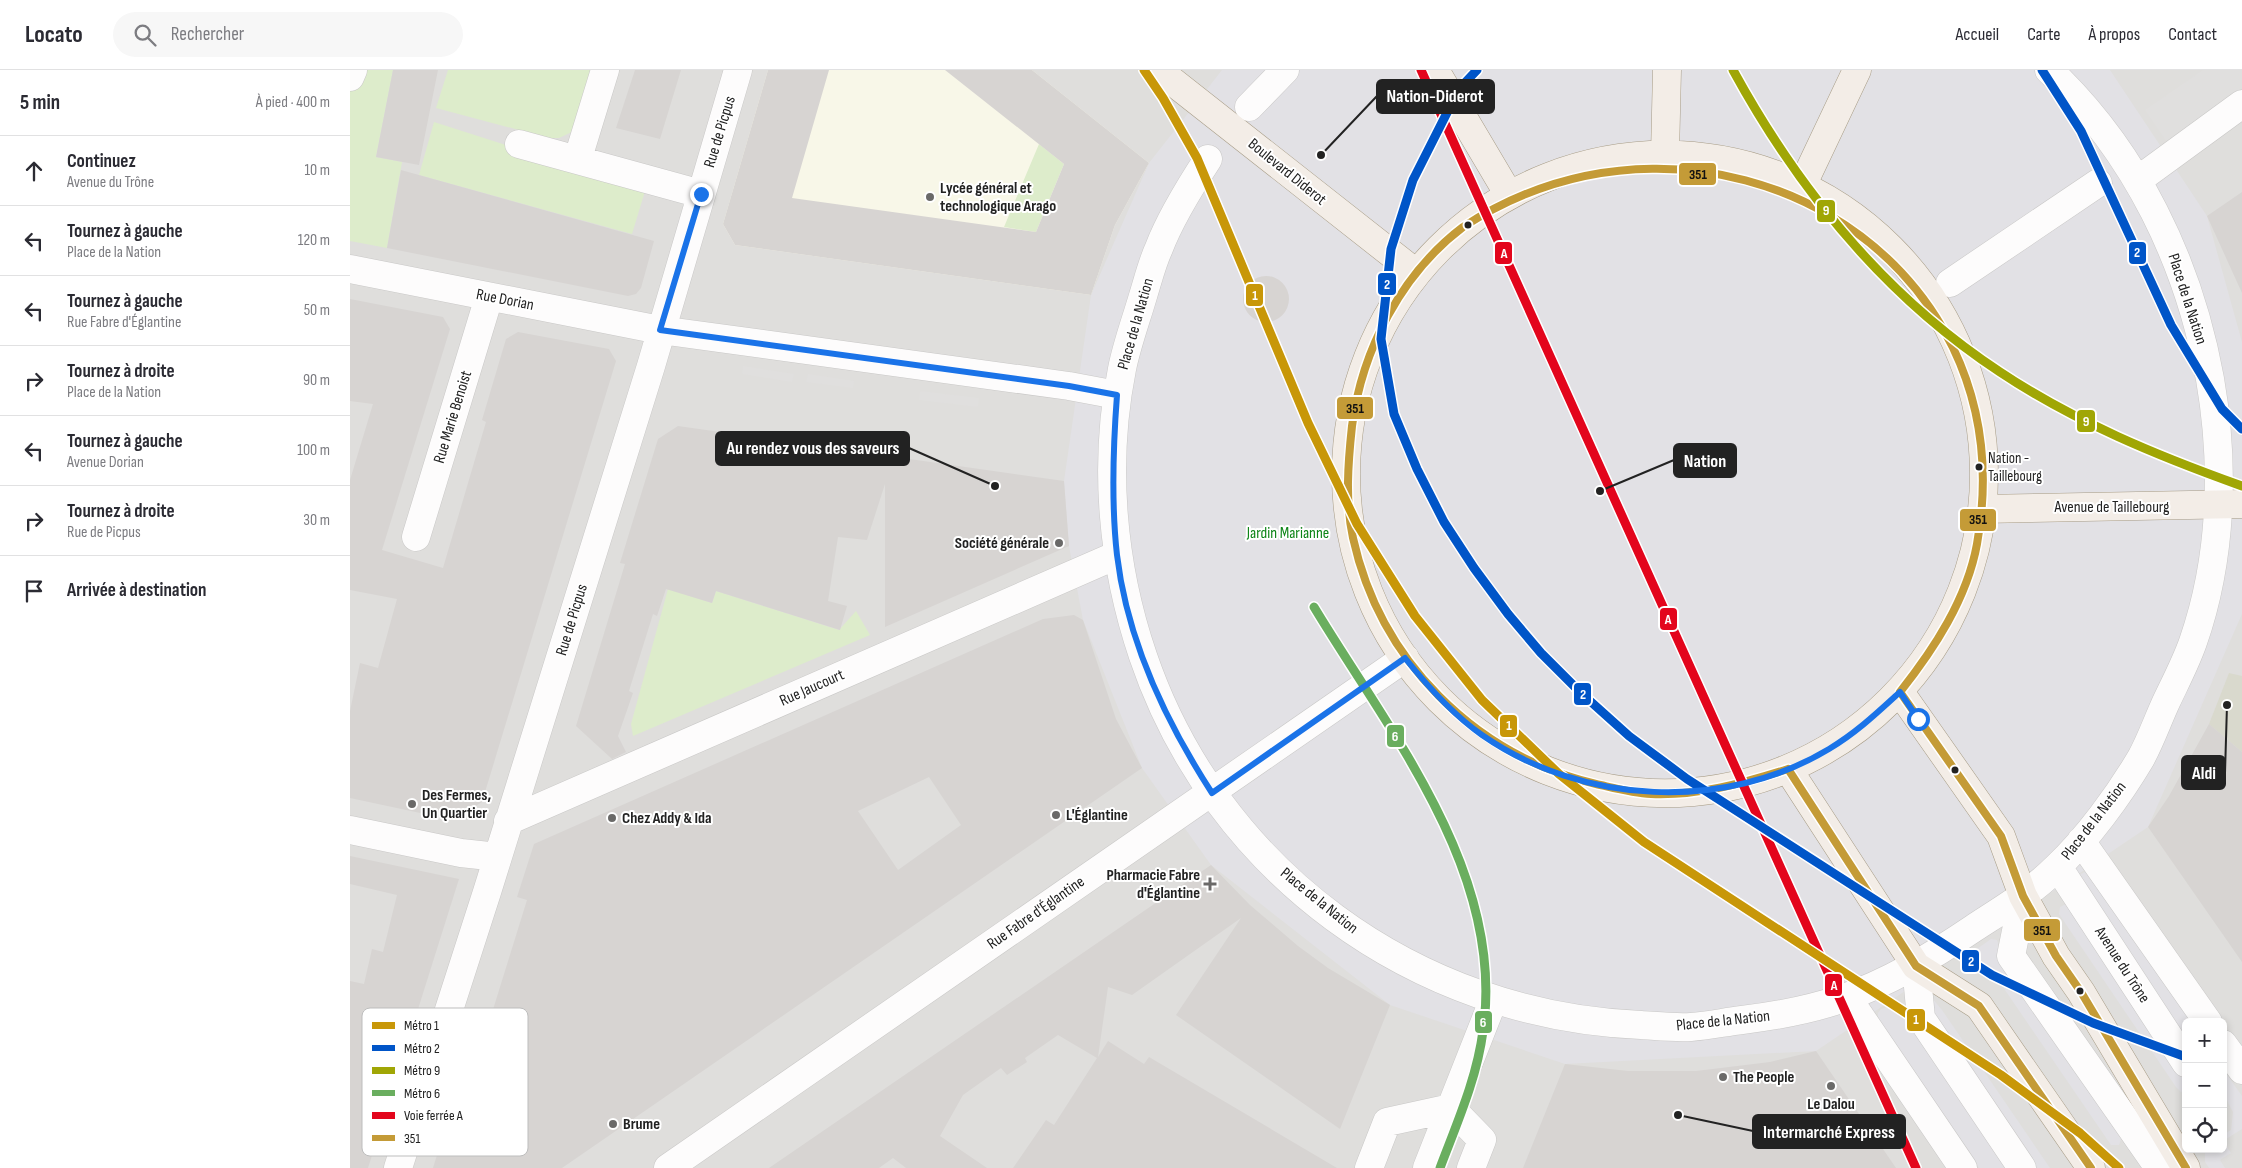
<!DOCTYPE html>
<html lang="fr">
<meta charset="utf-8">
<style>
body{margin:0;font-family:"Sofia Sans Condensed",sans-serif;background:#f7f7f7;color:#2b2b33}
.controls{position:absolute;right:15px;bottom:15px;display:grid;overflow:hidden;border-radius:8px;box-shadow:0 2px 8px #0003}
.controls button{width:45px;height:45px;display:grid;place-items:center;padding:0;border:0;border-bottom:1px solid #e1e1e2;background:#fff;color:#2b2b33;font:25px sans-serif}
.stop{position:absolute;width:15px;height:15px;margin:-11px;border:4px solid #1a73e8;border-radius:50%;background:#fff}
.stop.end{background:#1a73e8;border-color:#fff;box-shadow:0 1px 5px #0008}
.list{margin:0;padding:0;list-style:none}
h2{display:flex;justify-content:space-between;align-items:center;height:65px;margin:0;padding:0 20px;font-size:21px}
h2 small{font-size:16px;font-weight:400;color:#7c7c81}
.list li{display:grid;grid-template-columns:32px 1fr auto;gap:15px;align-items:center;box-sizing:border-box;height:70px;padding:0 20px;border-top:1px solid #e1e1e2}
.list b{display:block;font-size:19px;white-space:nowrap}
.list p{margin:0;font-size:16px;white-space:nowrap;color:#7c7c81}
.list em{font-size:16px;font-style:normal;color:#7c7c81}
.icon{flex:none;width:28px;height:28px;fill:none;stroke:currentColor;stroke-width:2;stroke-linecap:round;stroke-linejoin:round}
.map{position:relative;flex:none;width:1892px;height:1098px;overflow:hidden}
header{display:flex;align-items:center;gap:30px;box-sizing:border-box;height:70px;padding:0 25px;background:#fff;border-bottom:1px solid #e1e1e2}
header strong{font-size:24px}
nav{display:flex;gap:28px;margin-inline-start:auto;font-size:18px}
.search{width:350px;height:45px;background:#f7f7f7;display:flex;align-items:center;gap:12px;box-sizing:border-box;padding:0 18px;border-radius:28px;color:#7c7c81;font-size:19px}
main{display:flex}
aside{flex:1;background:#fff}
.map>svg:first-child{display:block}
.residential{fill:#dfdedc;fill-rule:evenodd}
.education{fill:#f8f7e8}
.construction{fill:#d9d9cd}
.grass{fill:#ddeccb}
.parking{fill:#e0dfde}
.plaza{fill:#e2e1e5}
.building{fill:#d7d4d2;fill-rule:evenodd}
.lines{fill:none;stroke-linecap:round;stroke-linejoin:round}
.minor-casing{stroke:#c9c8c7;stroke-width:29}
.major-casing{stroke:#a79c86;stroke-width:29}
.minor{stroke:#fdfcfc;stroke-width:28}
.major{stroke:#f3ede7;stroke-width:28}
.bus-1-casing{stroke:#fff;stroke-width:11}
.bus-1{stroke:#c49b37;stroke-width:8}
.rail-1-casing{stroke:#fff;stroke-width:12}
.rail-1{stroke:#e3051c;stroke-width:9}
.metro-1-casing{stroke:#fff;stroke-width:12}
.metro-2-casing{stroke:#fff;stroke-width:12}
.metro-3-casing{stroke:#fff;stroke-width:12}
.metro-4-casing{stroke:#fff;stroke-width:12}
.metro-1{stroke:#c89708;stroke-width:9}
.metro-2{stroke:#0055c8;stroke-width:9}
.metro-3{stroke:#a0a605;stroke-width:9}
.metro-4{stroke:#6aae5f;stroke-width:9}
.route{stroke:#1a73e8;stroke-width:6}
.poi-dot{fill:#6a6968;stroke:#fff;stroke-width:2}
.bus-dot{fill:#222;stroke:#fff;stroke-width:2}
.labels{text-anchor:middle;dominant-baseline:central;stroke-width:4;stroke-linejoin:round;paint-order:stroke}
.bus-label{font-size:15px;fill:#222;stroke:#fff;text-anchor:start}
.street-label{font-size:16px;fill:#222;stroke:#fff}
.poi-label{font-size:16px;font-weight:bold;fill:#222;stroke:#fff;text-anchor:start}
.park-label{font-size:16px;fill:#0c8416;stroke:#fff}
.key{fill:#fff;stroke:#bdbdbd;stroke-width:1}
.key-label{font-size:14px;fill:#222}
.leader{fill:none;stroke:#222;stroke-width:2}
.callout-dot{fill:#222;stroke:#fff;stroke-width:2}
.callout{fill:#222;stroke:#222;stroke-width:2}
.callout-label{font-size:18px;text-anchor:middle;font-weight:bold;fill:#fff}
.line-badge{stroke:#fff;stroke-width:2}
.badge-label{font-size:14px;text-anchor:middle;font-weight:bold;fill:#fff}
.pale-badge-label{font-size:14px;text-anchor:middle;font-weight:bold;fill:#111}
</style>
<header>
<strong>Locato</strong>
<div class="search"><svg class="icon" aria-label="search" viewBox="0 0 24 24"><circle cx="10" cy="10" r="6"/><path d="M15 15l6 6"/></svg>Rechercher</div>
<nav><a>Accueil</a><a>Carte</a><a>À propos</a><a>Contact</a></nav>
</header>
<main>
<aside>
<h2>5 min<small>À pied · 400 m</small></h2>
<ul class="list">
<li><svg class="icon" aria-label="ahead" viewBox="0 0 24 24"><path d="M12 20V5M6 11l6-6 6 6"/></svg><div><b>Continuez</b><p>Avenue du Trône</p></div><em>10 m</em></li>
<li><svg class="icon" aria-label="left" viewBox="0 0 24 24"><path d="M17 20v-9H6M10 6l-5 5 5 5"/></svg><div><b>Tournez à gauche</b><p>Place de la Nation</p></div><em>120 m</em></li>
<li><svg class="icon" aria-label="left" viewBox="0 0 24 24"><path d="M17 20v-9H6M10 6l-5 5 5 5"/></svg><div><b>Tournez à gauche</b><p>Rue Fabre d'Églantine</p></div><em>50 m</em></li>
<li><svg class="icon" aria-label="right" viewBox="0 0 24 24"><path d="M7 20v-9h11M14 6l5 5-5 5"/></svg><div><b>Tournez à droite</b><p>Place de la Nation</p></div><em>90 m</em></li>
<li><svg class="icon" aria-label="left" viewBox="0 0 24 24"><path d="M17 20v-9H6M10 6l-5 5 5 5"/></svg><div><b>Tournez à gauche</b><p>Avenue Dorian</p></div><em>100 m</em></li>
<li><svg class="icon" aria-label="right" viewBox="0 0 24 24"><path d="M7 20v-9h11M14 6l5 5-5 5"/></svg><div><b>Tournez à droite</b><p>Rue de Picpus</p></div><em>30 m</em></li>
<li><svg class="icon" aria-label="arrive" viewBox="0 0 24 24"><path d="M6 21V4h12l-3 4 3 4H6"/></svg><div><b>Arrivée à destination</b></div></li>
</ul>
</aside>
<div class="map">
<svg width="1892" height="1098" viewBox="0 0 1892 1098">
<rect width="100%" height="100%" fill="#f0eeeb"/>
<path class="residential" d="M 0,0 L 1892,0 L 1892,1098 L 0,1098 ZM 1836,952 L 1873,952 L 1873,1079 L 1836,1079 Z"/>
<path class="education" d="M 418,0 L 682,0 L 799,93 L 765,155 L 741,225 L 385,175 L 373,154 Z"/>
<path class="construction" d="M 1879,603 L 1892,606 L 1892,682 L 1859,654 Z"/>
<path class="grass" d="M 3,0 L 43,0 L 26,87 L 52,92 L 37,178 L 0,171 L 0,7 Z
M 98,0 L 243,0 L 224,61 L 209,68 L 199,68 L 86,38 Z
M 84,52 L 159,76 L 158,83 L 295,121 L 282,164 L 69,105 Z
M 689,74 L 714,94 L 686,162 L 654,157 Z
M 318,519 L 362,533 L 366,521 L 489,560 L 506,541 L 520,565 L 283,666 L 281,654 Z"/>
<path class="parking" d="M 1853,0 L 1892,0 L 1892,24 L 1819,75 L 1795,40 Z
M 393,296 L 444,304 L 442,312 L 392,304 Z
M 458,304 L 504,311 L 503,318 L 456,312 Z
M 570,321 L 629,328 L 628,337 L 569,330 Z"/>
<path class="plaza" d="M 872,0 L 1760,0 L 1857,146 L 1892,272 L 1892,544 L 1798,757 L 1466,981 L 1215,994 L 1040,935 L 861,795 L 792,698 L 733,550 L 719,476 L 714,411 L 741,225 L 799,93 Z
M 1737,801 L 1842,952 L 1836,952 L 1836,969 L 1729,805 Z
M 1716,834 L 1836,1002 L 1836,1021 L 1831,1022 L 1826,1017 L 1709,844 L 1710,837 Z
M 1641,869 L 1647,870 L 1654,891 L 1772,1066 L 1769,1075 L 1761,1075 L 1655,920 L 1639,898 L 1623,887 L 1624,881 Z
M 1573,927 L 1581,927 L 1592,940 L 1700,1098 L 1683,1098 Z
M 1541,936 L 1546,937 L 1556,950 L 1657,1098 L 1629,1098 L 1528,950 L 1528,943 L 1531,939 Z
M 1873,999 L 1892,1026 L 1892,1059 L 1873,1071 L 1881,1083 L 1870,1090 L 1875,1098 L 1859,1098 L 1855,1092 L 1855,1079 L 1873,1079 L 1873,1065 L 1881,1060 L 1883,1042 L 1873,1023 Z"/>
<path class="building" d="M 43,0 L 88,0 L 69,95 L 26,87 Z
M 285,0 L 331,0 L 310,69 L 266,58 Z
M 418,0 L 479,0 L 442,128 L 686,162 L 714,94 L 595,0 L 682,0 L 799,93 L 765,155 L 741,225 L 385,175 L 373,154 Z
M 51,100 L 304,171 L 291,218 L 286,224 L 278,226 L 37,178 Z
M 1892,122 L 1892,223 L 1857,146 Z
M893 229a23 23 0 1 1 46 0a23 23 0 1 1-46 0Z
M 0,229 L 93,247 L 100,259 L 32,480 L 93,498 L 136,352 L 132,350 L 156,269 L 168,262 L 259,279 L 266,291 L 132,732 L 103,750 L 0,728 L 0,641 L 10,593 L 28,598 L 47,529 L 0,520 L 0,410 L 23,334 L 0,331 Z
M 328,356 L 714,411 L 719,476 L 535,557 L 535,414 L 517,470 L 488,467 L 478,531 L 497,536 L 490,560 L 366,521 L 362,533 L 316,519 L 307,546 L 303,544 L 279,621 L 283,623 L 268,666 L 276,682 L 262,689 L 226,656 L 275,494 L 270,493 L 308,369 Z
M 724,545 L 733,550 L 766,649 L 792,698 L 212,1098 L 83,1098 L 131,943 L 141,946 L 177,830 L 167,827 L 184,774 L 693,549 ZM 579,707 L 611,755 L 548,800 L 508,741 Z
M 1859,654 L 1892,682 L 1892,892 L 1798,757 L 1819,726 Z
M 0,786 L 109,809 L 18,1098 L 0,1098 L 0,911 L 14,914 L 22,879 L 33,882 L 47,825 L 0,814 Z
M 861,795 L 900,835 L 948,876 L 978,898 L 1040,935 L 990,1059 L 826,945 L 891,848 L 782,925 L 758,917 L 748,987 L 758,971 L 794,994 L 799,987 L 987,1098 L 663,1098 L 696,1050 L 704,1055 L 747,988 L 708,965 L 675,988 L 677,992 L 657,1005 L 651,998 L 613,1025 L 590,1066 L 637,1098 L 556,1098 L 543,1088 L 529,1098 L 419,1098 Z
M 1466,981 L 1546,1098 L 1173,1098 L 1215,994 L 1278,1001 L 1346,1001 L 1420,992 Z"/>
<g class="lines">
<g class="minor-casing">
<path id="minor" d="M 0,7 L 3,0
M 899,37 L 935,0
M 169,74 L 351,124
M 228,88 L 255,0
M 858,89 C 841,115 820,149 809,178 C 802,193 798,210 793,226 C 786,250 777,274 772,299 C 753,394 762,495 793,586 C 866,801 1065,946 1291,955 C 1307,956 1325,958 1341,957 C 1358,956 1375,952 1392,950 C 1425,946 1459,940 1491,929 C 1540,912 1581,887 1624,858 C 1653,839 1682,822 1706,798 C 1737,769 1769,725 1791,688 C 1801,670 1808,649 1817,630 C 1826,611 1836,592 1843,572 C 1872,489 1875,395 1860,309 C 1839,193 1786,82 1699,0
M 1788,110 L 1892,34
M 0,199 L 310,260 L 719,316 L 767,325
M 1600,213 L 1748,113
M 66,467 L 139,227
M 158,751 L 767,485
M 0,760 L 111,783 L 148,787
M 1731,771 L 1858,952
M 1708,797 L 1836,993
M 1673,826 L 1661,886 L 1809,1098
M 1566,896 L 1571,948 L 1672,1098
M 1497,927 L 1613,1098
M 1873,974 L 1892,1000
M 48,1098 L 137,822 L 301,296 L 388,0
M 318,1098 L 1055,588
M 1019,1098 L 1037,1052 L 1101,1038 L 1132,1070 L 1121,1098
M 1077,1098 L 1143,931"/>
</g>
<g class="major-casing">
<path id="major" d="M 808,0 L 1066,203
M 1085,0 L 1159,125
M 1315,85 L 1317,0
M996 404a319 319 0 1 1 638 0a319 319 0 1 1-638 0Z
M 1452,116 L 1507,0
M 1632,439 L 1892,434
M 1550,622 L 1651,766 L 1673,826 L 1706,886 L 1731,922 L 1836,1098
M 1438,699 L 1566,896 L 1629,936 L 1741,1098"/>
</g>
<use href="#minor" class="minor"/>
<use href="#major" class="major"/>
<g class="bus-1-casing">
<path id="bus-1" d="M 1550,622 L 1651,766 L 1673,826 L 1706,886 L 1731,922 L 1836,1098
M 1438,699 C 1394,713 1348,726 1301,724 C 1282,723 1264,718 1246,714 C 1124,685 1030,590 1003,468 C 995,431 998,393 1002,356 C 1012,280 1051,204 1113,157 C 1354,0 1680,178 1627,474 C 1617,529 1584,579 1550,622
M 1438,699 L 1566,896 L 1629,936 L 1741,1098"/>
</g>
<use href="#bus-1" class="bus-1"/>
<g class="rail-1-casing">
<path id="rail-1" d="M 1071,0 L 1566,1098"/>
</g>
<use href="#rail-1" class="rail-1"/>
<g class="metro-1-casing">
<path id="metro-1" d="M 794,0 L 813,28 L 847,88 L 958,353 L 1007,454 L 1065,546 L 1132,630 L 1209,704 L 1294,772 L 1651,1005 L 1730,1063 L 1769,1098"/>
</g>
<g class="metro-2-casing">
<path id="metro-2" d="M 1127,0 L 1109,19 L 1063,110 L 1041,179 L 1031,269 L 1044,344 L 1067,399 L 1094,452 L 1124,498 L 1158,544 L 1191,583 L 1230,622 L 1279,666 L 1337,709 L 1642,905 L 1743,953 L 1836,987
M 1692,0 L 1731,61 L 1821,255 L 1872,339 L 1892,359"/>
</g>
<g class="metro-3-casing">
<path id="metro-3" d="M 1383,0 C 1448,119 1536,227 1650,302 C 1725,352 1808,386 1892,416"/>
</g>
<g class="metro-4-casing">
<path id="metro-4" d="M 964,537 C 1040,663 1156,804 1133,961 C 1127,1008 1107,1053 1090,1098"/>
</g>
<use href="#metro-1" class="metro-1"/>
<use href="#metro-2" class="metro-2"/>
<use href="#metro-3" class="metro-3"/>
<use href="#metro-4" class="metro-4"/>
</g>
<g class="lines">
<path class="route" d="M 351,124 L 310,260 L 719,316 L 767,325 C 763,378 761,432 767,485 C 777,570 816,652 862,723 L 1055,588 C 1078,617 1102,644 1132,665 C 1233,735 1374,742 1479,679 C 1506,663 1527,643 1550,622 L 1568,649"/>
</g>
<g class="poi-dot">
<circle cx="580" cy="127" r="5"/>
<circle cx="709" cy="473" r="5"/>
<circle cx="62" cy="734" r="5"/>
<circle cx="706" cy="745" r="5"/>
<circle cx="262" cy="748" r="5"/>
<path d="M857.5 806.5h5v5h5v5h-5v5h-5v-5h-5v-5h5z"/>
<circle cx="1373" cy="1007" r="5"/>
<circle cx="1481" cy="1016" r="5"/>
<circle cx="263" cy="1054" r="5"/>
</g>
<g class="bus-dot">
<circle cx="1118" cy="155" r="4.5"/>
<circle cx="1629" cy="397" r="4.5"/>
<circle cx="1605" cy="700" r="4.5"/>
<circle cx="1730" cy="921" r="4.5"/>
</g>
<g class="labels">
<g class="bus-label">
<text x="1638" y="388">Nation -<tspan x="1638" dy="18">Taillebourg</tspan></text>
</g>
<g class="street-label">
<text transform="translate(370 62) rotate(-73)">Rue de Picpus</text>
<text transform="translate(937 102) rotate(39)">Boulevard Diderot</text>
<text transform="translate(1837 229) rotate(72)">Place de la Nation</text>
<text transform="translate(155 230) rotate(11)">Rue Dorian</text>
<text transform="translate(786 254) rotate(-74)">Place de la Nation</text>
<text transform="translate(103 347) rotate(-73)">Rue Marie Benoist</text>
<text x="1762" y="437">Avenue de Taillebourg</text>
<text transform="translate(222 550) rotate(-73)">Rue de Picpus</text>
<text transform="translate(462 618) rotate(-24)">Rue Jaucourt</text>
<text transform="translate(1744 751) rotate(-52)">Place de la Nation</text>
<text transform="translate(969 831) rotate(39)">Place de la Nation</text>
<text transform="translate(686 843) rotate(-35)">Rue Fabre d'Églantine</text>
<text transform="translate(1772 895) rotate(57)">Avenue du Trône</text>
<text transform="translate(1373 951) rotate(-6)">Place de la Nation</text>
</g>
<g class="poi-label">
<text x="590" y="118">Lycée général et<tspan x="590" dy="18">technologique Arago</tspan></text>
<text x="699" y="473" text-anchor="end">Société générale</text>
<text x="72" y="725">Des Fermes,<tspan x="72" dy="18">Un Quartier</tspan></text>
<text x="716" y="745">L'Églantine</text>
<text x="272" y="748">Chez Addy &amp; Ida</text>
<text x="850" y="805" text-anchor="end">Pharmacie Fabre<tspan x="850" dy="18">d'Églantine</tspan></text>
<text x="1383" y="1007">The People</text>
<text x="1481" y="1034" text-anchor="middle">Le Dalou</text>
<text x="273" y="1054">Brume</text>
</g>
<g class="park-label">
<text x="938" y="463">Jardin Marianne</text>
</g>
</g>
<rect x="12" y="938" width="166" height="148" rx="8" class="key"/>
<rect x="22" y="952" width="23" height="7" fill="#c89708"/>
<rect x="22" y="975" width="23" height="6" fill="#0055c8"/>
<rect x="22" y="997" width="23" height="7" fill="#a0a605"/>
<rect x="22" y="1020" width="23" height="6" fill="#6aae5f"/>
<rect x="22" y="1042" width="23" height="7" fill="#e3051c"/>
<rect x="22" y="1065" width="23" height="6" fill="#c49b37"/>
<g class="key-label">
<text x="54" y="960">Métro 1</text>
<text x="54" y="983">Métro 2</text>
<text x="54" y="1005">Métro 9</text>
<text x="54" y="1028">Métro 6</text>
<text x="54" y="1050">Voie ferrée A</text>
<text x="54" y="1073">351</text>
</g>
<path class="leader" d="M971 85L1027 26M645 416L559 378M1250 421L1324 390M1877 635L1875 703M1328 1045L1403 1061"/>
<g class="callout-dot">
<circle cx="971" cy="85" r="5"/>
<circle cx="645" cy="416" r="5"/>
<circle cx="1250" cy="421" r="5"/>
<circle cx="1877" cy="635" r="5"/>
<circle cx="1328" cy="1045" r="5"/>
</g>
<g class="callout">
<rect x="1027" y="10" width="117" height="33" rx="5"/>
<rect x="366" y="362" width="193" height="33" rx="5"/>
<rect x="1324" y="374" width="62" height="33" rx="5"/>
<rect x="1832" y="686" width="43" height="33" rx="5"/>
<rect x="1403" y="1045" width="152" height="33" rx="5"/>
</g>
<g class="callout-label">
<text x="1085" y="32">Nation-Diderot</text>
<text x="463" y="384">Au rendez vous des saveurs</text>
<text x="1355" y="397">Nation</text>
<text x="1854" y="709">Aldi</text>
<text x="1479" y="1068">Intermarché Express</text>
</g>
<g class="line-badge">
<rect x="1328" y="92" width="39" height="24" rx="5" fill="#c49b37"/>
<rect x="1466" y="129" width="20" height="24" rx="5" fill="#a0a605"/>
<rect x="1778" y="171" width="19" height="24" rx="5" fill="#0055c8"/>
<rect x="1144" y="171" width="19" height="24" rx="5" fill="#e3051c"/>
<rect x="1027" y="202" width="20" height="24" rx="5" fill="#0055c8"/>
<rect x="895" y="213" width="19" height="24" rx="5" fill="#c89708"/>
<rect x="986" y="326" width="38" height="24" rx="5" fill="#c49b37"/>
<rect x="1726" y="339" width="20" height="24" rx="5" fill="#a0a605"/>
<rect x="1609" y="438" width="38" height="24" rx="5" fill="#c49b37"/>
<rect x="1309" y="537" width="19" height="24" rx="5" fill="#e3051c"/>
<rect x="1223" y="612" width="19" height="24" rx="5" fill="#0055c8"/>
<rect x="1149" y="644" width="19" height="24" rx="5" fill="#c89708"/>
<rect x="1036" y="654" width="19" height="24" rx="5" fill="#6aae5f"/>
<rect x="1673" y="848" width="38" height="24" rx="5" fill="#c49b37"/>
<rect x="1611" y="879" width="19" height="24" rx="5" fill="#0055c8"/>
<rect x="1474" y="903" width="19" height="24" rx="5" fill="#e3051c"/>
<rect x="1556" y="938" width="20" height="24" rx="5" fill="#c89708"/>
<rect x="1124" y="940" width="19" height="24" rx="5" fill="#6aae5f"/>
</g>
<g class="badge-label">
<text x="1476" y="145">9</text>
<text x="1787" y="187">2</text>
<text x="1154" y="188">A</text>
<text x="1037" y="219">2</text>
<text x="905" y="230">1</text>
<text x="1736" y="356">9</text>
<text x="1318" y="554">A</text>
<text x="1233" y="629">2</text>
<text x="1159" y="660">1</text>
<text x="1045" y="671">6</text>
<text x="1621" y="896">2</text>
<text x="1484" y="920">A</text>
<text x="1566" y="954">1</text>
<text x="1133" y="957">6</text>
</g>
<g class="pale-badge-label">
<text x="1348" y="109">351</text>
<text x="1005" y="343">351</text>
<text x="1628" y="454">351</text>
<text x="1692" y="865">351</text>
</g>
</svg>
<div class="controls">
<button>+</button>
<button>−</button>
<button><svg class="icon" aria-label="locate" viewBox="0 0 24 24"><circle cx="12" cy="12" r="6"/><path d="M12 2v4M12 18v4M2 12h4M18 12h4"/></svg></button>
</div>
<div class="stop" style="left:1568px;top:649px"></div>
<div class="stop end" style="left:351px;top:124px"></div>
</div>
</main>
